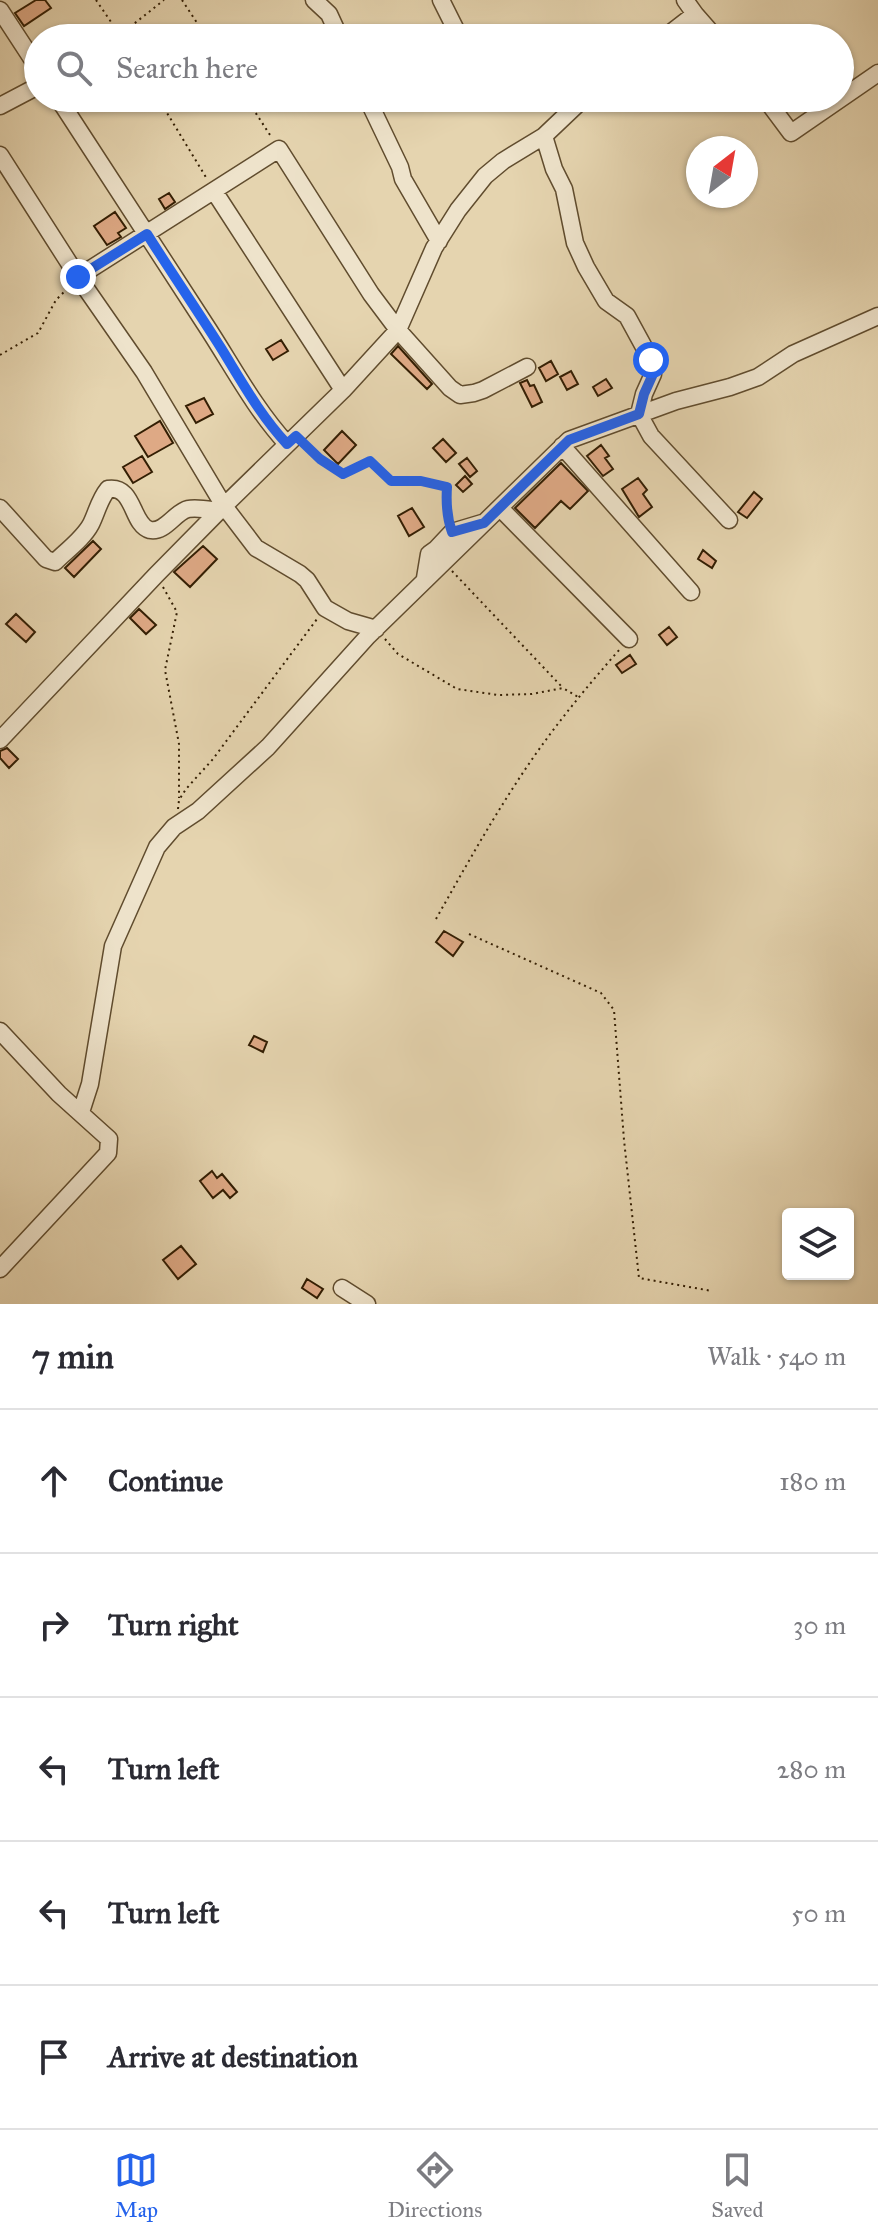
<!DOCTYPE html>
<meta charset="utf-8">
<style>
body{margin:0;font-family:"IM FELL Great Primer",serif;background:#f7f7f7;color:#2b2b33}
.controls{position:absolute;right:24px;bottom:24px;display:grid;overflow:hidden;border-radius:8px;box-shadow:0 2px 6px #0004}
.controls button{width:72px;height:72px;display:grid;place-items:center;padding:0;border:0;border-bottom:2px solid #e1e1e2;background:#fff;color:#2b2b33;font:40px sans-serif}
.compass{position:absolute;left:686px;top:136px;width:72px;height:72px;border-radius:50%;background:#fff;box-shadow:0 2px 6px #0004;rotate:31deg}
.stop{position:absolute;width:24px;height:24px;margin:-18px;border:6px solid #2563eb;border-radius:50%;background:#fff}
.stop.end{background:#2563eb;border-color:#fff;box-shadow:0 2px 8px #0008}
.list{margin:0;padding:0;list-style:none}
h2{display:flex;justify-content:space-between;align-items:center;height:104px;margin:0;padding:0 32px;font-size:34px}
h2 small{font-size:26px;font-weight:400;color:#7c7c81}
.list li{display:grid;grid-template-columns:52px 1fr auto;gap:24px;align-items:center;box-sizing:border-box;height:144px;padding:0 32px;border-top:2px solid #e1e1e2}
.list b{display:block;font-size:30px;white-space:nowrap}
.list em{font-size:26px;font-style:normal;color:#7c7c81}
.icon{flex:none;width:44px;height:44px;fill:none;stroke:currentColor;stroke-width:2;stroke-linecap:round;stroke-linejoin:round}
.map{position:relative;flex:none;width:878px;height:1304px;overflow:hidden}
.search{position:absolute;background:#fff;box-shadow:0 2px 6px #0004;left:24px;right:24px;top:24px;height:88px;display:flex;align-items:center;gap:20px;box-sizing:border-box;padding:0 28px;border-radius:44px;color:#7c7c81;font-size:30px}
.sheet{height:824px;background:#fff}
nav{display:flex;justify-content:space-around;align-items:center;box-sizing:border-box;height:112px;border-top:2px solid #e1e1e2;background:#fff;font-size:22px;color:#7c7c81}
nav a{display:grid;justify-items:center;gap:4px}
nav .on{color:#2563eb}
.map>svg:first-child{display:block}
.building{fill:#dea985;stroke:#331e03;stroke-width:2}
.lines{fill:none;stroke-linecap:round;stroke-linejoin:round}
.minor-casing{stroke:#604c2e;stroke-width:19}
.path{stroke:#331e03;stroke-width:2;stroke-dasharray:2 4;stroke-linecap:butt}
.minor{stroke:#eee3cb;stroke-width:16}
.route{stroke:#2563eb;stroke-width:10}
</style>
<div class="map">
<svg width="878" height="1304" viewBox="0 0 878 1304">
<rect width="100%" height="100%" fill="#e5d4af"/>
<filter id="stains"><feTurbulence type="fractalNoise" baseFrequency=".0025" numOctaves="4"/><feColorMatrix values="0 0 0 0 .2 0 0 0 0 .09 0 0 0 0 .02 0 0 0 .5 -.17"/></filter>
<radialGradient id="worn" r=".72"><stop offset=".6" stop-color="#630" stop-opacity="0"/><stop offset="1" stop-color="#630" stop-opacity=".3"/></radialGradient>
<path class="building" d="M 36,0 L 45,0 L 51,8 L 24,26 L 15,13 Z
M 169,193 L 175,202 L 165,209 L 159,199 Z
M 115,212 L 126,228 L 118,233 L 121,237 L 107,245 L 94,226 Z
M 281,340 L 288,351 L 273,360 L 266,349 Z
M 398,346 L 432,384 L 427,389 L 391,354 Z
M 551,361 L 558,374 L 546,381 L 539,368 Z
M 571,371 L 578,384 L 567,390 L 560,377 Z
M 606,379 L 612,388 L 598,396 L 593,387 Z
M 527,380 L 530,386 L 534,385 L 542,402 L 532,407 L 520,383 Z
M 204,398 L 213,414 L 196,423 L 186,406 Z
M 160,421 L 173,443 L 148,457 L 135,436 Z
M 342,431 L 356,445 L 338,464 L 324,450 Z
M 443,439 L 456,453 L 446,462 L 433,448 Z
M 601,445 L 609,456 L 605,458 L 613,469 L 603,476 L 587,456 Z
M 142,456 L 152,472 L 133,483 L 123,467 Z
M 467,458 L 477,471 L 470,477 L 459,464 Z
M 561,463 L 588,491 L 570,509 L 561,501 L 535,528 L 515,508 Z
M 465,476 L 472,484 L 463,492 L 456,485 Z
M 638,478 L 647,490 L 643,494 L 652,507 L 639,517 L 622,489 Z
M 754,492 L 762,499 L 747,518 L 738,512 Z
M 412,508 L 424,527 L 409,536 L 398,516 Z
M 93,541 L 101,549 L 74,577 L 65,568 Z
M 203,546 L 217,559 L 190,587 L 174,572 Z
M 703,550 L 716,561 L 712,568 L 698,559 Z
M 139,609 L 156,625 L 146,634 L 130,618 Z
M 16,614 L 35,632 L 26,642 L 6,624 Z
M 669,627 L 677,637 L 667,645 L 659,635 Z
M 630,655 L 636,664 L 622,673 L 616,665 Z
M 7,748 L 18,759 L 9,768 L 0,758 L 0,751 Z
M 444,931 L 463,942 L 453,956 L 436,942 Z
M 254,1036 L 267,1042 L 263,1052 L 249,1045 Z
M 212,1171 L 217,1178 L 222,1174 L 237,1192 L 230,1198 L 223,1190 L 213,1198 L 200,1181 Z
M 181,1246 L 196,1264 L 178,1279 L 163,1260 Z
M 307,1279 L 323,1289 L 317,1298 L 302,1288 Z"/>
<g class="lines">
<g class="minor-casing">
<path id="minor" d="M 314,0 L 329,14 L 340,38
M 441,0 L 460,38
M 0,10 L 38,68
M 695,14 L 716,38
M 664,38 L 695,14 L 685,0
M 58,98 C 107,173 156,248 205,324 C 232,365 254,408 287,444
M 367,98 L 400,167 L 403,179 L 439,241
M 765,98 L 791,133 L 878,73
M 0,106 L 38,86
M 544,136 L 554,169 L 564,189 L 575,243 L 586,267 L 606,301 L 627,316 L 651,360 L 653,374 L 644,394 L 639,414 L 651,436 L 729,520
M 0,155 L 78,277 L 144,372 L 224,506 L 256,548 L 300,574 L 307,580 L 325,608 L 348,621 L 376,629
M 214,191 L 343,390
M 78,277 L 279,149 L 371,294 L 398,330 L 450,388 L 460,395 L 474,393 L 483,390 L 527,367
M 562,446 L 691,592
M 0,508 L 46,559 L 55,562 C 67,550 83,539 91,524 C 97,512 99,500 108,489 C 135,485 131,525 150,530 C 165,533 175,512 188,509 C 197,507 211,510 220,511
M 500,508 L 629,639
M 425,578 L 429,554 L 436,549 L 452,532 L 482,523
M 0,740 L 156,575 L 224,506 L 343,390 L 398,330 L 434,248 L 458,210 L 485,176 L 503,161 L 544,136 L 584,98
M 0,1031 L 59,1094 L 109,1139 L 108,1153 L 0,1269
M 81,1112 L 90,1084 L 113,946 L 157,847 L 174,827 L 198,811 L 268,747 L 368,636 L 569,440 L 676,401 L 730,387 L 758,377 L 793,354 L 878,316
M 342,1288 L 367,1304"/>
</g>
<path class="path" d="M 96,0 L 122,38
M 182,0 L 207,38
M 116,38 L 164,0
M 158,98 L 207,179
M 246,98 L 272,138
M 0,355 L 38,333 L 56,300 L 68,288
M 306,445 L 320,459 L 343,474 L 370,461 L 391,481 L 421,481 L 447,487 L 446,502 L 449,521
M 452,571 L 563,688
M 163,587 L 177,612 L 165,670 L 179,744 L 179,798
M 385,639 L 398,654 L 457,689 L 498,695 L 532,694 L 563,688 L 578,697
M 178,809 L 179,800 L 186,789 L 213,759 L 317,619
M 436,919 C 467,864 498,808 535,755 C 561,718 590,683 620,649
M 469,934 L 601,993 L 614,1010 L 624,1140 L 639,1278 L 712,1291"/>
<use href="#minor" class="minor"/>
</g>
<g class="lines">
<path class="route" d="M 78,277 L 147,234 C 171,272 197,310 221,348 C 242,382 260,415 287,444 L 296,436 L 320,459 L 343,474 L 370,461 L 391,481 L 421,481 L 447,487 C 446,502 447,518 452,532 L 484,523 L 569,440 L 639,414 L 644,394 L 653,374 L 651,360"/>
</g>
<rect width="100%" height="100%" filter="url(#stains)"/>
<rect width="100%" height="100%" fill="url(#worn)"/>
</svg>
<div class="controls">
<button><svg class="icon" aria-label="layers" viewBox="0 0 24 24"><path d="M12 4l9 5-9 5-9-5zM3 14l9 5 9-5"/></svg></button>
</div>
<svg class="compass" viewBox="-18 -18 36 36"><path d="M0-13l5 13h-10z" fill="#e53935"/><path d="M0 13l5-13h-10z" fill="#7c7c81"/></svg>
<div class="stop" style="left:651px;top:360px"></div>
<div class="stop end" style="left:78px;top:277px"></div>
<div class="search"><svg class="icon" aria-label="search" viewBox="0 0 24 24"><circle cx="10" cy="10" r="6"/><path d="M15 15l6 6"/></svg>Search here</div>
</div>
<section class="sheet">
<h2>7 min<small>Walk · 540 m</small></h2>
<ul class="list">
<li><svg class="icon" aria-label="ahead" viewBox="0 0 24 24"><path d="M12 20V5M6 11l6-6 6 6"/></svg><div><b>Continue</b></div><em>180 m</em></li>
<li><svg class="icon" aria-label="right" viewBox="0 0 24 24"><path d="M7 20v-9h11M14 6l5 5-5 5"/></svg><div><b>Turn right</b></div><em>30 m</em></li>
<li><svg class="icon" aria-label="left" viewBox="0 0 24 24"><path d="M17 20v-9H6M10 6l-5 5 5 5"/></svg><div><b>Turn left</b></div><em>280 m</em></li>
<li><svg class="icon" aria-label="left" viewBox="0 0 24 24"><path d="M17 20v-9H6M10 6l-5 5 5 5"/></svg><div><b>Turn left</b></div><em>50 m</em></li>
<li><svg class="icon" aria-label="arrive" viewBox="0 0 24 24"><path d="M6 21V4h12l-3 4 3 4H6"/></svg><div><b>Arrive at destination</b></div></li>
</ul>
</section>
<nav>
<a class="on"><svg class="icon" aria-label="map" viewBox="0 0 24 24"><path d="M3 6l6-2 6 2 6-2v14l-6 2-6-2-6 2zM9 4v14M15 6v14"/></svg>Map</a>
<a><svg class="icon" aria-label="directions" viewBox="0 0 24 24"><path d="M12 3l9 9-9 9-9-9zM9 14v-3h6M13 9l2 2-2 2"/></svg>Directions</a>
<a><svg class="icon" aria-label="saved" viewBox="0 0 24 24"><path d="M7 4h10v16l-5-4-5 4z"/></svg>Saved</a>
</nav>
